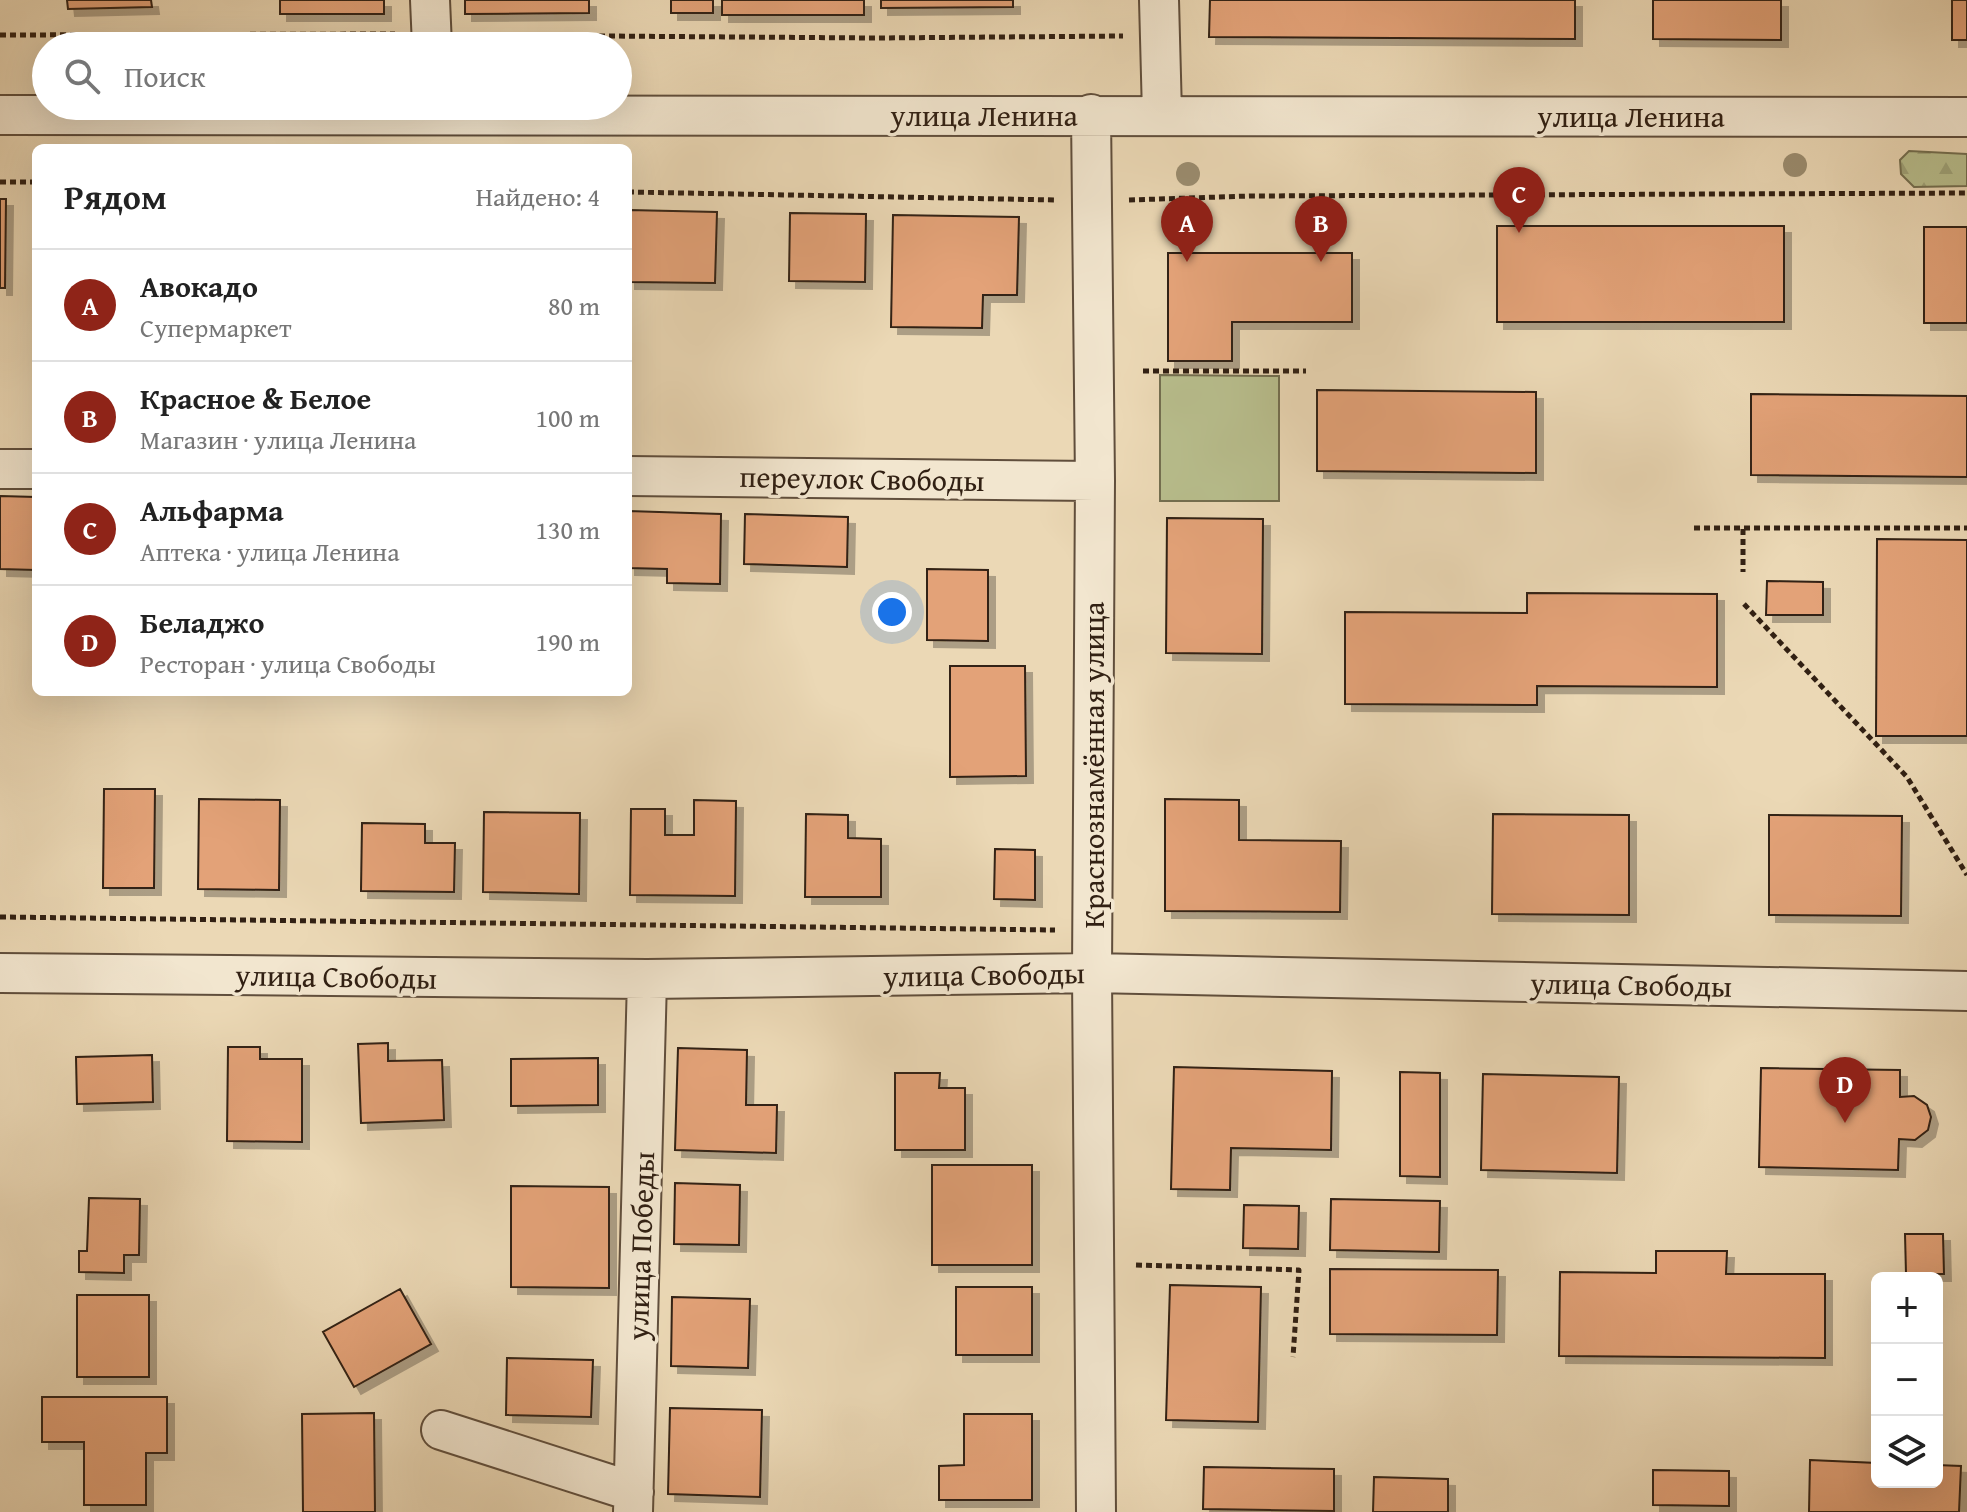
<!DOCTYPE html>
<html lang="ru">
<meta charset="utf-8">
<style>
body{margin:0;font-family:"Gentium Book Plus",serif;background:#f6f6f6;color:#222}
.controls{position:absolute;right:24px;bottom:24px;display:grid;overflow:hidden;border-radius:12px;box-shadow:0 8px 32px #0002}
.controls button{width:72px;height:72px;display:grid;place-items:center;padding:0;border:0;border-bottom:2px solid #e0e0e0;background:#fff;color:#222;font:40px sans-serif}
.you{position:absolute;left:892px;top:612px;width:28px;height:28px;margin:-20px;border:6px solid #fff;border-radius:50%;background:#1a73e8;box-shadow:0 0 0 12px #1a73e833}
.badge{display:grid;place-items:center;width:52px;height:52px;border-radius:50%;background:#8f2418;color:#fff;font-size:26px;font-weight:700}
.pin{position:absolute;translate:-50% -66px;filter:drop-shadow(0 2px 4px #0008)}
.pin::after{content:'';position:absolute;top:42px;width:28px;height:24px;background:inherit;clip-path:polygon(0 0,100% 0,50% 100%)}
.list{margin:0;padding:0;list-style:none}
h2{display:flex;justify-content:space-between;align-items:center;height:104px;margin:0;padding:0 32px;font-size:34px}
h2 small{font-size:26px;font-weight:400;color:#767676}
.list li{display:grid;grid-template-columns:52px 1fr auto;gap:24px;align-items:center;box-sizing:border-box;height:112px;padding:0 32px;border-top:2px solid #e0e0e0}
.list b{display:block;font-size:30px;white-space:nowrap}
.list p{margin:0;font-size:26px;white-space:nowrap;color:#767676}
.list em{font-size:26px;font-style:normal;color:#767676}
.icon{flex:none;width:44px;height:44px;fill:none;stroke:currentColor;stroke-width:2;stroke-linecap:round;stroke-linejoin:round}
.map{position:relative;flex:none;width:1967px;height:1512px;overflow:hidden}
.search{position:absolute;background:#fff;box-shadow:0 8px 32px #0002;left:32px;top:32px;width:600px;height:88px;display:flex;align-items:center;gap:20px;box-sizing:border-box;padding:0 28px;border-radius:44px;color:#767676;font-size:30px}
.panel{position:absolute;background:#fff;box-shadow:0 8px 32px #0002;left:32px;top:144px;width:600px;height:552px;border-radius:12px}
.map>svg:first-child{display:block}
.grass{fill:#b8be8d;stroke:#746f50;stroke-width:2}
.forest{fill:url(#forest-firs);stroke:#746f50;stroke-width:2}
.building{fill:#e3a278;stroke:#312013;stroke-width:2;filter:url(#shadow)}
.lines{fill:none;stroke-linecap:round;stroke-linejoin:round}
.minor-casing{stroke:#604e3c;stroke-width:42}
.path{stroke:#312013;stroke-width:5;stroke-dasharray:6 4;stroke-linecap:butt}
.minor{stroke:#f2e6cf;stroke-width:38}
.tree{fill:#9b8d70}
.labels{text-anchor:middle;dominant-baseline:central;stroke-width:7;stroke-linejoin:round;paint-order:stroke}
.street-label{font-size:30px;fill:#312013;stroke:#f2e6cf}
</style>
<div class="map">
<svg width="1967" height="1512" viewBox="0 0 1967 1512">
<defs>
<pattern id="forest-firs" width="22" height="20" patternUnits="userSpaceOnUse" patternTransform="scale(2)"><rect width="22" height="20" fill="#b8be8d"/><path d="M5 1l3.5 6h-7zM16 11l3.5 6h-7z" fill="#9fa379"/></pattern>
<filter id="shadow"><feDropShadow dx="7" dy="7" stdDeviation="0" flood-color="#0004"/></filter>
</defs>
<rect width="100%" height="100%" fill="#ebd8b5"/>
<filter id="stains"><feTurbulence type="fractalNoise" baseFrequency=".0025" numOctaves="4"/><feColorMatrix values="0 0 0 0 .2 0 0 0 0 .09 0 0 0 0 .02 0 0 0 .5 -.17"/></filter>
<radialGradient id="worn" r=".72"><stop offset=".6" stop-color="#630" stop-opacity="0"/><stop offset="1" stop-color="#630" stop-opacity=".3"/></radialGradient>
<path class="grass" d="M 1160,375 L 1279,376 L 1279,501 L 1160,501 Z"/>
<path class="forest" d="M 1909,151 L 1967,154 L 1967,186 L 1914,187 L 1901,174 L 1900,160 Z"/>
<path class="building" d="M 67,0 L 151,0 L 152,7 L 68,9 Z
M 280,0 L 384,0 L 384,14 L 280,14 Z
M 465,0 L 589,0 L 589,13 L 465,14 Z
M 671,0 L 713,0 L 713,13 L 671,13 Z
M 722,0 L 864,0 L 864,15 L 722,15 Z
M 881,0 L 1013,0 L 1013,7 L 881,8 Z
M 1210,0 L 1575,0 L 1575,39 L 1209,37 Z
M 1653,0 L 1781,0 L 1781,40 L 1653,39 Z
M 1952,0 L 1967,0 L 1967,40 L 1952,40 Z
M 0,199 L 6,199 L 5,288 L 0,288 Z
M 628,210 L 717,212 L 715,283 L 628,282 Z
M 790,213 L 866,214 L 865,282 L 789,281 Z
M 893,215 L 1019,217 L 1017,295 L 983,295 L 982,328 L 891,327 Z
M 1497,226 L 1784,226 L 1784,322 L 1497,322 Z
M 1924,227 L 1967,227 L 1967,323 L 1924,323 Z
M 1168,253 L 1352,253 L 1352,322 L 1232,322 L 1232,361 L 1168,361 Z
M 1317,390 L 1536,392 L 1536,473 L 1317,471 Z
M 1751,394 L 1967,396 L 1967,477 L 1751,475 Z
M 0,496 L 36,497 L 36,570 L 0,569 Z
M 628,511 L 721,514 L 720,584 L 667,583 L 667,569 L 628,568 Z
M 745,514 L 848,517 L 847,567 L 744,564 Z
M 1167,518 L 1263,519 L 1262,654 L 1166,653 Z
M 1877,539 L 1967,540 L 1967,736 L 1876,736 Z
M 927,569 L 988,570 L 988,641 L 927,640 Z
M 1767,581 L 1823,582 L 1823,615 L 1766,615 Z
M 1527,593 L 1717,594 L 1717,687 L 1537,686 L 1537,705 L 1345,704 L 1345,612 L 1527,613 Z
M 950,666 L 1025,666 L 1026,776 L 950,777 Z
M 104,789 L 155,789 L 154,888 L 103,888 Z
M 199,799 L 280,800 L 279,890 L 198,889 Z
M 1165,799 L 1239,800 L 1239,840 L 1341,841 L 1340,912 L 1165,911 Z
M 694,800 L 736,801 L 735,896 L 630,895 L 631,809 L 665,809 L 665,835 L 694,835 Z
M 484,812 L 580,813 L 579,894 L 483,892 Z
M 806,814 L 848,815 L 848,838 L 881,839 L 881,897 L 805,897 Z
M 1493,814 L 1629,815 L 1629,915 L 1492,914 Z
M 1769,815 L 1902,816 L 1901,916 L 1769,915 Z
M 362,823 L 425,824 L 425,843 L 455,843 L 454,892 L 361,891 Z
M 995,849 L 1035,850 L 1035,900 L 994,899 Z
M 388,1043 L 388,1061 L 442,1060 L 444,1120 L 361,1123 L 358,1044 Z
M 228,1047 L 260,1047 L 260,1059 L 302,1059 L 302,1142 L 227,1141 Z
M 678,1048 L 747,1050 L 746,1105 L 777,1105 L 776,1153 L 675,1150 Z
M 152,1055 L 153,1102 L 77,1104 L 76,1057 Z
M 598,1058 L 598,1105 L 511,1106 L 511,1059 Z
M 1174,1067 L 1332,1071 L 1331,1150 L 1231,1148 L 1230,1190 L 1171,1189 Z
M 1761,1068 L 1900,1070 L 1900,1097 L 1914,1096 L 1927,1105 L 1931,1117 L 1928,1130 L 1915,1140 L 1899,1139 L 1898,1170 L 1759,1167 Z
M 1400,1072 L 1440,1073 L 1440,1177 L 1400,1176 Z
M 895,1073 L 940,1073 L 939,1088 L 965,1088 L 965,1150 L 895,1150 Z
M 1483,1074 L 1619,1077 L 1617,1173 L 1481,1170 Z
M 932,1165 L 1032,1165 L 1032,1265 L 932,1265 Z
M 675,1183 L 740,1185 L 739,1245 L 674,1244 Z
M 511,1186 L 609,1187 L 609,1288 L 511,1287 Z
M 89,1198 L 140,1199 L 139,1255 L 124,1255 L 124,1273 L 79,1272 L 79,1251 L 87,1251 Z
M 1331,1199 L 1440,1201 L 1439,1252 L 1330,1250 Z
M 1244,1205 L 1299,1206 L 1298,1249 L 1243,1248 Z
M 1905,1234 L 1943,1234 L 1944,1274 L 1906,1274 Z
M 1656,1251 L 1727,1251 L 1726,1274 L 1825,1274 L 1825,1358 L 1559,1356 L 1560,1272 L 1656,1273 Z
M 1330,1269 L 1498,1270 L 1497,1335 L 1330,1334 Z
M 1170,1285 L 1261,1287 L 1258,1422 L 1166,1420 Z
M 956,1287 L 1032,1287 L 1032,1355 L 956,1355 Z
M 400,1289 L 431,1344 L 354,1387 L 323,1332 Z
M 77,1295 L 149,1295 L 149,1377 L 77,1377 Z
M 672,1297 L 750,1299 L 748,1368 L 671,1366 Z
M 507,1358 L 593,1360 L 591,1417 L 506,1415 Z
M 42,1397 L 167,1397 L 167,1453 L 146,1453 L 146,1505 L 84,1505 L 84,1442 L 42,1442 Z
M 670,1408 L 762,1410 L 760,1497 L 668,1494 Z
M 374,1413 L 375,1512 L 303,1512 L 302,1414 Z
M 964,1414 L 1032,1414 L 1032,1500 L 939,1500 L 939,1466 L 964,1465 Z
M 1810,1460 L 1877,1463 L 1877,1482 L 1937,1482 L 1937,1465 L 1961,1466 L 1959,1512 L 1809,1512 Z
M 1204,1467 L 1334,1469 L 1334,1511 L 1203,1509 Z
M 1653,1470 L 1729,1471 L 1729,1506 L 1653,1505 Z
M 1374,1477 L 1448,1479 L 1448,1512 L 1373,1512 Z"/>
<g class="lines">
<g class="minor-casing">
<path id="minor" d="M 430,0 L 432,46
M 1159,0 L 1162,114
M 1091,114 L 1095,481 L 1092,973 L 1096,1512
M 0,115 L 1967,117
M 0,469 L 36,469
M 628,476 L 1095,481
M 0,973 L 647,979 L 1092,973 L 1967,991
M 441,1430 L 634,1492
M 633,1512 L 647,979"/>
</g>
<path class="path" d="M 0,35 L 395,34
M 469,35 L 874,38 L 1123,36
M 0,182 L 36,182
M 628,192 L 1055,200
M 1129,200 L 1250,196 L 1967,193
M 1143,371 L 1306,371
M 1694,528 L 1967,528
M 1743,529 L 1743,572
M 1744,604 L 1907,777 L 1967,875
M 0,917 L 1055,930
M 1136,1265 L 1299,1270 L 1293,1357"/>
<use href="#minor" class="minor"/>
</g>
<g class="tree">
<circle cx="1795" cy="165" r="12"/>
<circle cx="1188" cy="174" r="12"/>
</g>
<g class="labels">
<g class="street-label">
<text x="984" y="115">улица Ленина</text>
<text x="1631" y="116">улица Ленина</text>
<text transform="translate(862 478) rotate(1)">переулок Свободы</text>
<text transform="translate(1093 765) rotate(-90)">Краснознамённая улица</text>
<text transform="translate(984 974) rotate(-1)">улица Свободы</text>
<text transform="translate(336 976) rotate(1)">улица Свободы</text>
<text transform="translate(1631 984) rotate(1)">улица Свободы</text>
<text transform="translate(640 1246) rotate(-88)">улица Победы</text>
</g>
</g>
<rect width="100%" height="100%" filter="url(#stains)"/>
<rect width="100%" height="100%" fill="url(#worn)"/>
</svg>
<div class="controls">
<button>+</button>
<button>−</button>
<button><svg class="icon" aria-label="layers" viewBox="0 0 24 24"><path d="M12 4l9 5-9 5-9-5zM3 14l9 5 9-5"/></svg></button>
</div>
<div class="you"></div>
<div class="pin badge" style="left:1187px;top:262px">A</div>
<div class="pin badge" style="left:1321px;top:262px">B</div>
<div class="pin badge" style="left:1519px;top:233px">C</div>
<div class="pin badge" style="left:1845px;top:1123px">D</div>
<div class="search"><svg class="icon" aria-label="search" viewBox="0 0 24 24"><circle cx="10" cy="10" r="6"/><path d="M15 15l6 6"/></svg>Поиск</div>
<section class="panel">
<h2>Рядом<small>Найдено: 4</small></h2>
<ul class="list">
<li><span class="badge">A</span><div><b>Авокадо</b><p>Супермаркет</p></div><em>80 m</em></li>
<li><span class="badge">B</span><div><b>Красное &amp; Белое</b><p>Магазин · улица Ленина</p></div><em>100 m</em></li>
<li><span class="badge">C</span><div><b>Альфарма</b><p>Аптека · улица Ленина</p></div><em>130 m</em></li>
<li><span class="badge">D</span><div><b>Беладжо</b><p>Ресторан · улица Свободы</p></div><em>190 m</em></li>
</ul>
</section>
</div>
